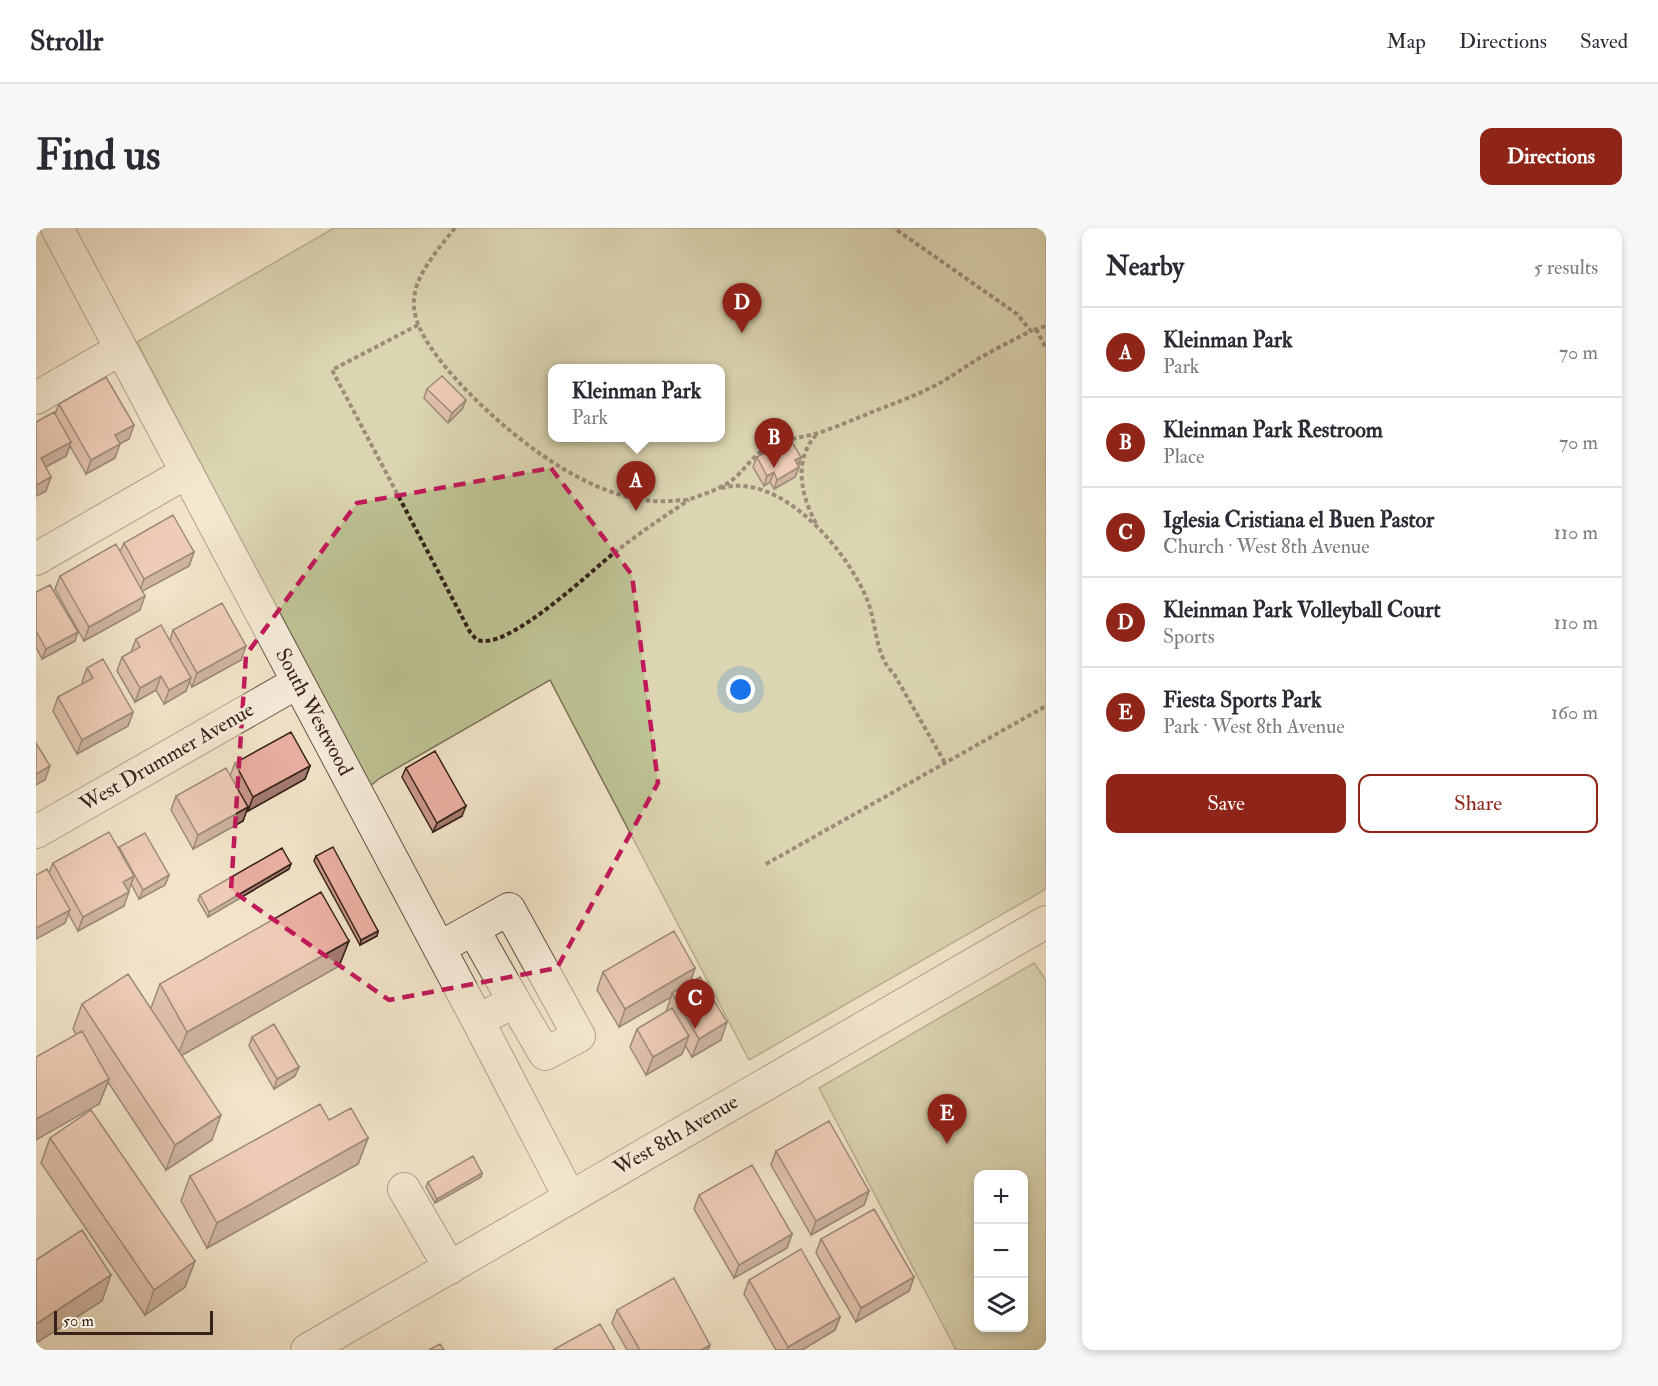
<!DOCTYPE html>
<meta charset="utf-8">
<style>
body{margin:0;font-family:"IM FELL Double Pica",serif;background:#f7f7f7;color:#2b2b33}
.controls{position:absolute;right:18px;bottom:18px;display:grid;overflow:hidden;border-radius:12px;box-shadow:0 3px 9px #0003}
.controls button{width:54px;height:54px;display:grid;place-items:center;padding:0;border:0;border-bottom:2px solid #e1e1e2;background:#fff;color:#2b2b33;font:30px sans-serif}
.scale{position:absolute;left:18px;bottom:15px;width:159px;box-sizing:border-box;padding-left:6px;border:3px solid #362219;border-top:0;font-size:16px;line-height:21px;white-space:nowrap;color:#362219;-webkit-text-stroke:4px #f7eddc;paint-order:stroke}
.you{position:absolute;left:705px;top:462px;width:21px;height:21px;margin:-15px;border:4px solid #fff;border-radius:50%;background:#1a73e8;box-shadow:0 0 0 9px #1a73e833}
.badge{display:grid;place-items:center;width:39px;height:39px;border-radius:50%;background:#8f2418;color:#fff;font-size:20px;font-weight:700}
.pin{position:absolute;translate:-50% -50px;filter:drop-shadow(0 2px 3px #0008)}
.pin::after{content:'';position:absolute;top:32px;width:21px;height:18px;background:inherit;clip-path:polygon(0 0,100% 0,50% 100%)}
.popup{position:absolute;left:512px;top:136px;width:177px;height:78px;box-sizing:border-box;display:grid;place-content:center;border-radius:12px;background:#fff;filter:drop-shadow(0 2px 4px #0005);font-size:20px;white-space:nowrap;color:#7c7c81}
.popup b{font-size:22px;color:#2b2b33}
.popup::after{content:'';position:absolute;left:50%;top:100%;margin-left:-12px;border:12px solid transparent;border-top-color:#fff}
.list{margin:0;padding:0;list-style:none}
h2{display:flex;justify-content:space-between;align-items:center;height:78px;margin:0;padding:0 24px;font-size:26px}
h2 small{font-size:20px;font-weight:400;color:#7c7c81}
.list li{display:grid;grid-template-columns:39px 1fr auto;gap:18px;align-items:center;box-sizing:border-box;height:90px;padding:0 24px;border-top:2px solid #e1e1e2}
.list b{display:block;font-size:22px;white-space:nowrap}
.list p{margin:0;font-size:20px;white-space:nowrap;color:#7c7c81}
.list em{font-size:20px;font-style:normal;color:#7c7c81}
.actions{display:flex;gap:12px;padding:18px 24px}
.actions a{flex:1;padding:14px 0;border:2px solid #8f2418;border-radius:12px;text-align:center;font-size:21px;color:#8f2418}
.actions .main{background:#8f2418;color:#fff}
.icon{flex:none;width:33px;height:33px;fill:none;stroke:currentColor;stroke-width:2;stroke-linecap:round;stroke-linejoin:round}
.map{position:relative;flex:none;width:1010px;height:1122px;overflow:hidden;border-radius:12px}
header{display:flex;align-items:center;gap:36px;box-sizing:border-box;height:84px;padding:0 30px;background:#fff;border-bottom:2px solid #e1e1e2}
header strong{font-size:28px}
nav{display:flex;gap:33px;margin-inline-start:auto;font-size:21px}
.intro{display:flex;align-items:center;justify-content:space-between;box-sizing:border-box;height:144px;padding:0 36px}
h1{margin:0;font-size:42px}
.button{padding:15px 27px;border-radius:12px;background:#8f2418;color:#fff;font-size:21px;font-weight:700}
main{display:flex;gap:36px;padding:0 36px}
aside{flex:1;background:#fff;border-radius:12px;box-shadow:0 3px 9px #0003}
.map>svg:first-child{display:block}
.green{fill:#bec394;stroke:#7a7256;stroke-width:1.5;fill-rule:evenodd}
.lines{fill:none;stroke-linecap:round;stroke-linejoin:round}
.minor-casing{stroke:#655245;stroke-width:34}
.path{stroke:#362219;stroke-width:4;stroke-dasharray:4.5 3;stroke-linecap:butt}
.minor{stroke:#f7eddc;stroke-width:32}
.wall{fill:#ca978b;stroke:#362219;stroke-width:1.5}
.shaded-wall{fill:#a47b71;stroke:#362219;stroke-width:1.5}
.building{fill:#ebb0a2;stroke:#362219;stroke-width:1.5}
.marked{fill:none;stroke:#c2185b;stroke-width:4.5;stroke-dasharray:12 8;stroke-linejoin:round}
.labels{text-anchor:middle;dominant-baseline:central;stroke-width:6;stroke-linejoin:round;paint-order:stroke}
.street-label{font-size:21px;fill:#362219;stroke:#f7eddc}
</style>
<header>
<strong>Strollr</strong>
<nav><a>Map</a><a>Directions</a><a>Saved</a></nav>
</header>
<div class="intro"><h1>Find us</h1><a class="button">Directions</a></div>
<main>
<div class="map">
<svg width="1010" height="1122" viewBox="0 0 1010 1122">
<rect width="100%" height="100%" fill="#f2e4c9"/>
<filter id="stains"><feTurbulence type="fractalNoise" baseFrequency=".00333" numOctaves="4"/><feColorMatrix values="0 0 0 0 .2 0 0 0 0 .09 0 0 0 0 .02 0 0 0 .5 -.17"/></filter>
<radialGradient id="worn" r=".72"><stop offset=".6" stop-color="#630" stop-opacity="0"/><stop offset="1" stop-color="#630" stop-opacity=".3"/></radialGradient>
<path class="green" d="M 298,0 L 1010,0 L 1010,661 L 713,832 L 514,452 L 344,550 L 334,558 L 101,114 ZM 516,140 L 684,140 L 684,210 L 516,210 Z
M 998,735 L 1010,752 L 1010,1122 L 920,1122 L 783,860 ZM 942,946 L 987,946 L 987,1100 L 942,1100 Z"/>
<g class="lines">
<g class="minor-casing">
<path id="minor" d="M 21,0 L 442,793 L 534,970
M 0,170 L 85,121
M 0,331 L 151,244
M 0,604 L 262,454
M 437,701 L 478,773
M 403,720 L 473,681 L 543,808 L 509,826 L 478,773 L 442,793
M 368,961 L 414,1040
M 271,1122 L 1010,694"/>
</g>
<path class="path" d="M 419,0 C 372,57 360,79 411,141 C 460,198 555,279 634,273 C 642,272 650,273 657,270 C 672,265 689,259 701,248 C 713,236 722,222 738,216 C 753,211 768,209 782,205 C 798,200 814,193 829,187 C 850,178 872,171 892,161 C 910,153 925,141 942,131 C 959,121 977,112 995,103 L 981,86 L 858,0
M 382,97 L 296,142 L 434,404 C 436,406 438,409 440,411 C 468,427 556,342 578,325 C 602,306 627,289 653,272
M 1000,101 L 1010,120
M 998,102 L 1010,98
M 685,260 C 745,243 813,324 832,374 C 841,398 839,428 858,446 L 909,535
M 780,295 C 765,268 757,232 780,207
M 730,636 L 1010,478"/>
<use href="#minor" class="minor"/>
</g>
<path class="wall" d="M 391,161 L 430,172 L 426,181 L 412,195 L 388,170 Z
M 23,176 L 93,211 L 83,216 L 79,230 L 50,246 L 34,218 L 30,228 L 10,239 L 10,263 L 0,268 L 19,186 Z
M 721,229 L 765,229 L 759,249 L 738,261 L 734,254 L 728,258 L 717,239 Z
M 88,315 L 158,324 L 153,338 L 106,363 L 104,382 L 48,413 L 19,361 L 24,348 L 84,324 Z
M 0,364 L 39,413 L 6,431 L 0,419 Z
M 137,402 L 205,432 L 156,459 L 153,453 L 150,463 L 128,476 L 120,462 L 99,474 L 81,443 L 86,429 L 95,424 L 100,411 L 134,412 Z
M 51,440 L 97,484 L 92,498 L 41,526 L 17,483 L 22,469 L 47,456 L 46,454 Z
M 199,535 L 274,538 L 269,551 L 212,583 L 211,581 L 207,593 L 157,621 L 135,582 L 140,568 L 194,548 Z
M 370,540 L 426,588 L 397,604 L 366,549 Z
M 83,619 L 133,647 L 129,657 L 103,671 L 95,656 L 92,662 L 88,678 L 42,703 L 32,685 L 29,695 L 0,711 L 0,647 L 13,645 L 17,635 L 82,621 Z
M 280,628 L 342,703 L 341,708 L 324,717 L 278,633 Z
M 253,641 L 172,689 L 162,672 L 164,667 Z
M 313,713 L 303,738 L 146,827 L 176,912 L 130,942 L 72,854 L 63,876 L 40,806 L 37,801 L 46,776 L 115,780 L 124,756 Z
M 659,740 L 654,755 L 685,812 L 656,829 L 649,817 L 646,826 L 610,847 L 594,819 L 601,801 L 630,784 L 635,769 L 583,799 L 561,762 L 567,744 Z
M 216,809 L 259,848 L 238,861 L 213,818 Z
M 293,892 L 332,910 L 322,936 L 171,1020 L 145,973 L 154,948 Z
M 14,910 L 159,1033 L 149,1059 L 109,1087 L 5,935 Z
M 740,923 L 833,963 L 828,977 L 775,1007 L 735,937 Z
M 446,945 L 445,949 L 399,975 L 390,959 L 392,954 Z
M 663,967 L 756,1006 L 751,1020 L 698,1050 L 658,981 Z
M 785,1011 L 878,1049 L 873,1063 L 820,1094 L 780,1025 Z
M 713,1052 L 804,1089 L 799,1102 L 766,1122 L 740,1122 L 708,1066 Z
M 581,1082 L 674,1117 L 672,1122 L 591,1122 L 576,1095 Z"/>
<path class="shaded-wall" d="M 430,172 L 426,181 L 412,195 L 416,185 Z
M 98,197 L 93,211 L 74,221 L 79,207 Z
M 35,214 L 30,228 L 0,244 L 5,230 Z
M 84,216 L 79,230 L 50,246 L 55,232 Z
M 765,229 L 762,238 L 759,232 Z
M 763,239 L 759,249 L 738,261 L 741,252 Z
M 738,244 L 734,254 L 728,258 L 731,248 Z
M 15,249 L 10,263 L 0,268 L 0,257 Z
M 158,324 L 153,338 L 103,365 L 108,351 Z
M 109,368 L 104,382 L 48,413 L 53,399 Z
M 42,404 L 39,413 L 6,431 L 10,421 Z
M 210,418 L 205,432 L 156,459 L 161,445 Z
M 125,448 L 120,462 L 99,474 L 104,460 Z
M 155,450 L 150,463 L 128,476 L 133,462 Z
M 97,484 L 92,498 L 41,526 L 46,512 Z
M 14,538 L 9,552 L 0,557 L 0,546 Z
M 274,538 L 269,551 L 212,583 L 217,569 Z
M 430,578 L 426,588 L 397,604 L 401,595 Z
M 212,579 L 207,593 L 157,621 L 162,607 Z
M 255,636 L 253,641 L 172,689 L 173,684 Z
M 133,647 L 129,657 L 103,671 L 107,662 Z
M 98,648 L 93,662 L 82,668 L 87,654 Z
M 93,664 L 88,678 L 42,703 L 47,689 Z
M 34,682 L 29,695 L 0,711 L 0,700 Z
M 342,703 L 341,708 L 324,717 L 325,712 Z
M 313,713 L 303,738 L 141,830 L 151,804 Z
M 659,740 L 653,758 L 636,765 L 635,769 L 583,799 L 589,781 Z
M 691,794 L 685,812 L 656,829 L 663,811 Z
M 653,808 L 646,826 L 610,847 L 617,829 Z
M 263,839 L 259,848 L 238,861 L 241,851 Z
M 73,851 L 63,876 L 0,912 L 0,891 Z
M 185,887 L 176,912 L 130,942 L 139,917 Z
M 332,910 L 322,936 L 171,1020 L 181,995 Z
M 446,945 L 445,949 L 399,975 L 401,971 Z
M 833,963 L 828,977 L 775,1007 L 780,993 Z
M 756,1006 L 751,1020 L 698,1050 L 703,1037 Z
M 159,1033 L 149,1059 L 109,1087 L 118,1062 Z
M 75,1047 L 66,1073 L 0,1115 L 0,1096 Z
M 878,1049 L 873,1063 L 820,1094 L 825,1080 Z
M 804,1089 L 799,1102 L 766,1122 L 751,1122 L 752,1119 Z
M 674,1117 L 672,1122 L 665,1122 Z"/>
<path class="building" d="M 406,148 L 430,172 L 416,185 L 391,161 Z
M 70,149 L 98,197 L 79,207 L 84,216 L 55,232 L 23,176 Z
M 18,184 L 35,214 L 5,230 L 15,249 L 0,257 L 0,194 Z
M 754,211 L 765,229 L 759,232 L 763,239 L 741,252 L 738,244 L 731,248 L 721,229 Z
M 137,287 L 158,324 L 108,351 L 88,315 Z
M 80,316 L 109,368 L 53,399 L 24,348 Z
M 14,357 L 42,404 L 10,421 L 0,403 L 0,364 Z
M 186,375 L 210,418 L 161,445 L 137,402 Z
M 125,397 L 155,450 L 133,462 L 125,448 L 104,460 L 86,429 L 104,419 L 100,411 Z
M 67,431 L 97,484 L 46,512 L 22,469 L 57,450 L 51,440 Z
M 255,504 L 274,538 L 217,569 L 199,535 Z
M 0,515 L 14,538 L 0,546 Z
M 399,523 L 430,578 L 401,595 L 370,540 Z
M 190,540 L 212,579 L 162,607 L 140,568 Z
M 73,604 L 98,648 L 87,654 L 93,664 L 47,689 L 17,635 Z
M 109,605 L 133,647 L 107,662 L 83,619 Z
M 297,619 L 342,703 L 325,712 L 280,628 Z
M 246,620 L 255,636 L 173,684 L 164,667 Z
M 11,641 L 34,682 L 0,700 L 0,647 Z
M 285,664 L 313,713 L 151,804 L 124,756 Z
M 638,703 L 659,740 L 589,781 L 567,744 Z
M 92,746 L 185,887 L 139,917 L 46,776 Z
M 664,749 L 691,794 L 663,811 L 636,765 Z
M 636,780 L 653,808 L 617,829 L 601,801 Z
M 238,796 L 263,839 L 241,851 L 216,809 Z
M 46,803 L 73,851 L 0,891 L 0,829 Z
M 284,876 L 293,892 L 315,880 L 332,910 L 181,995 L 154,948 Z
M 55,882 L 159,1033 L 118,1062 L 14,910 Z
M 793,893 L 833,963 L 780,993 L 740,923 Z
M 437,928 L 446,945 L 401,971 L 392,954 Z
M 716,937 L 756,1006 L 703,1037 L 663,967 Z
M 838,981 L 878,1049 L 825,1080 L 785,1011 Z
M 46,1002 L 75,1047 L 0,1096 L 0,1032 Z
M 765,1021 L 804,1089 L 752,1119 L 713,1052 Z
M 638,1050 L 674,1117 L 665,1122 L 604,1122 L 581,1082 Z
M 564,1096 L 579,1122 L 517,1122 Z
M 404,1116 L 408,1122 L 393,1122 Z"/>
<path d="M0 0H1010V1122H0ZM 515,240 L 596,347 L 622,555 L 521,740 L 353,772 L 195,662 L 210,427 L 321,275 Z" fill="#f2e4c9" fill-opacity=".55" fill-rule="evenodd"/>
<path class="marked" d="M 515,240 L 596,347 L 622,555 L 521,740 L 353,772 L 195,662 L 210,427 L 321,275 Z"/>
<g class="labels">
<g class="street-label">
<text transform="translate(278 484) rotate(62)">South Westwood</text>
<text transform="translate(131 529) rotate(-30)">West Drummer Avenue</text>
<text transform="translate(640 907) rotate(-30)">West 8th Avenue</text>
</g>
</g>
<rect width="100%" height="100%" filter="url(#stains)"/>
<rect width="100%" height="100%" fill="url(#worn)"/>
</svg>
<div class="controls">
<button>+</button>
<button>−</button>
<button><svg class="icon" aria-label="layers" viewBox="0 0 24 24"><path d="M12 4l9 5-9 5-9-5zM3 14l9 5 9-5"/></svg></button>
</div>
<div class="scale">50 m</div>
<div class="you"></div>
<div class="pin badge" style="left:600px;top:283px">A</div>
<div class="popup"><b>Kleinman Park</b>Park</div>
<div class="pin badge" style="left:738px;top:240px">B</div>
<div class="pin badge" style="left:659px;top:801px">C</div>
<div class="pin badge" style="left:706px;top:105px">D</div>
<div class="pin badge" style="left:911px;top:916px">E</div>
</div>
<aside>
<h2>Nearby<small>5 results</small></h2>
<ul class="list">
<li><span class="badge">A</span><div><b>Kleinman Park</b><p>Park</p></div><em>70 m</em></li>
<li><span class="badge">B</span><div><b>Kleinman Park Restroom</b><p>Place</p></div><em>70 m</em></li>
<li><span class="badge">C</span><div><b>Iglesia Cristiana el Buen Pastor</b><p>Church · West 8th Avenue</p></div><em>110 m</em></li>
<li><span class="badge">D</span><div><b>Kleinman Park Volleyball Court</b><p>Sports</p></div><em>110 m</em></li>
<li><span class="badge">E</span><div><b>Fiesta Sports Park</b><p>Park · West 8th Avenue</p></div><em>160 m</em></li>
</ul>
<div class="actions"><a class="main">Save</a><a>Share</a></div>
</aside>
</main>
